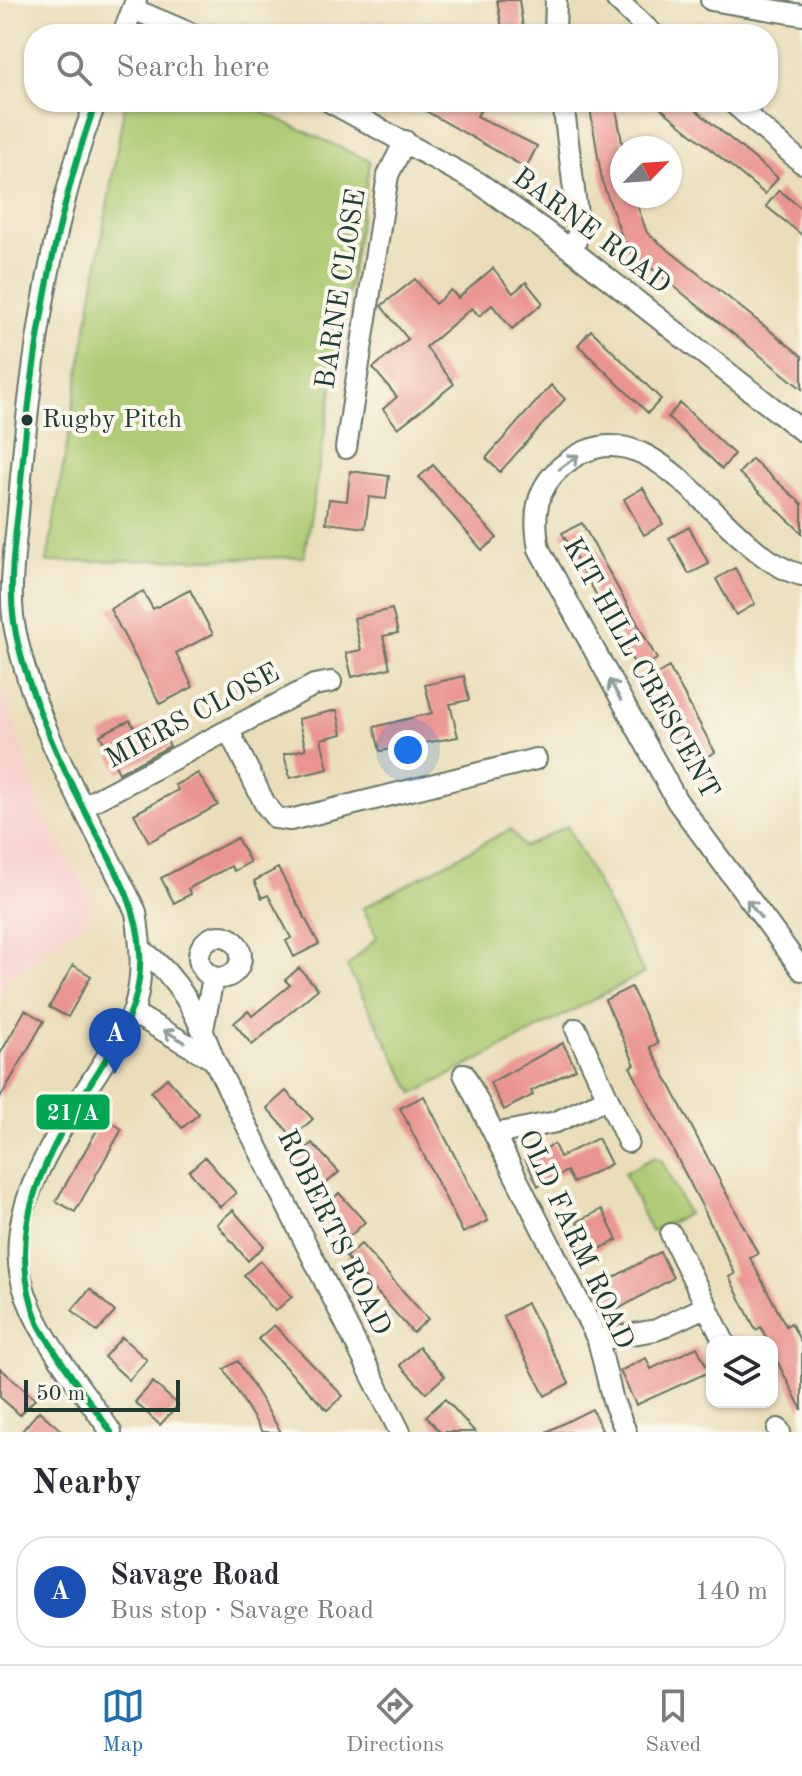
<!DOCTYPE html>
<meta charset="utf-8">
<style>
body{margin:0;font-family:"Old Standard TT",serif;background:#f7f7f7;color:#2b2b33}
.controls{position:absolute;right:24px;bottom:24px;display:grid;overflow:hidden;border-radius:16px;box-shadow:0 2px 6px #0004}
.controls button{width:72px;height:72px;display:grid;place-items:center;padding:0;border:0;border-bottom:2px solid #e1e1e2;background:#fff;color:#2b2b33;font:40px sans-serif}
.compass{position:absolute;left:610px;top:136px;width:72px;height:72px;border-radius:50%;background:#fff;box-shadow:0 2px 6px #0004;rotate:65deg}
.scale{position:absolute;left:24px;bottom:20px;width:156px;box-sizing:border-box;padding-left:8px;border:4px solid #1f3d34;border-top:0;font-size:22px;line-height:28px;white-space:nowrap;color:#1f3d34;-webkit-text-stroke:6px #fbf7ec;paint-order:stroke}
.you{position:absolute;left:408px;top:750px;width:28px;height:28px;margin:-20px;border:6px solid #fff;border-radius:50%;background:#1a73e8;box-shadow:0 0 0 12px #1a73e833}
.badge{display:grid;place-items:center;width:52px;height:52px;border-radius:50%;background:#1f6fb2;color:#fff;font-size:26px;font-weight:700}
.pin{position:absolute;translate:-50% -66px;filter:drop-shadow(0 2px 4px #0008)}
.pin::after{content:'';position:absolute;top:42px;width:28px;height:24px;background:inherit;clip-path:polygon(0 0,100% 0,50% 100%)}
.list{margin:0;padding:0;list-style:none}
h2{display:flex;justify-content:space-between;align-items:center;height:104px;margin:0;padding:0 32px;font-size:34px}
h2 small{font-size:26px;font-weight:400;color:#7c7c81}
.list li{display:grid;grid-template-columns:52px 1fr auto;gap:24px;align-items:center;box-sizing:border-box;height:112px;margin:0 16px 16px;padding:0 16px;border:2px solid #e1e1e2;border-radius:32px}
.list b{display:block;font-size:30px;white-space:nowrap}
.list p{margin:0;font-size:26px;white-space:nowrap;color:#7c7c81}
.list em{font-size:26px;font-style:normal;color:#7c7c81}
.icon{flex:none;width:44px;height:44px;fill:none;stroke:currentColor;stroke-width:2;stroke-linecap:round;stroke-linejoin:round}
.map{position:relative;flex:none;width:802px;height:1432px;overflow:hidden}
.search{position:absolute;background:#fff;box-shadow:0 2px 6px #0004;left:24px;right:24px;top:24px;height:88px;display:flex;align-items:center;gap:20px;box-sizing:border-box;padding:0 28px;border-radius:32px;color:#7c7c81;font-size:30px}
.sheet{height:232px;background:#fff}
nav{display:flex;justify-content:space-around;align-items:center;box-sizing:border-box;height:112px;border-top:2px solid #e1e1e2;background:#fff;font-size:22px;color:#7c7c81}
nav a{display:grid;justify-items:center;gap:4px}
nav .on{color:#1f6fb2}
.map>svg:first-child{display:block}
.built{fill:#f7d0cc}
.green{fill:#aecc74;stroke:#668454;stroke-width:2}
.building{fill:#ea9491}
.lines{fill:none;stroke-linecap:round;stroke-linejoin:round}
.minor-casing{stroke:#667563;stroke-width:24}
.minor{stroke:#fff;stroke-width:20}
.bus-1-casing{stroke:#fbf7ec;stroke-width:12}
.bus-1{stroke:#00a651;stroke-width:6}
.oneway{stroke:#8f9e9a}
.bus-dot{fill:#1f3d34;stroke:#fbf7ec;stroke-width:3}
.labels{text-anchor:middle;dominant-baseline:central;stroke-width:8;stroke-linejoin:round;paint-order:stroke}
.bus-label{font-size:26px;fill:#1f3d34;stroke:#fbf7ec;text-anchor:start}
.street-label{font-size:28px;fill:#1f3d34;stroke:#fbf7ec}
.line-badge{stroke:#fbf7ec;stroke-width:3}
.badge-label{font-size:22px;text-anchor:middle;font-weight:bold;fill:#fff}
</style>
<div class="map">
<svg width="802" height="1432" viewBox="0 0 802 1432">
<rect width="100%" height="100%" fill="#fbf7ec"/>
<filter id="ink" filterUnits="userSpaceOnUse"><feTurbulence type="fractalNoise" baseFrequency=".0125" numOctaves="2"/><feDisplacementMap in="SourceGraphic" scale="16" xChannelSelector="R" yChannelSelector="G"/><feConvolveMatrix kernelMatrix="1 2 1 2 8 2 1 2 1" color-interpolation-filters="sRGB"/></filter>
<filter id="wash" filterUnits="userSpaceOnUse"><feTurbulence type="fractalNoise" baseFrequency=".006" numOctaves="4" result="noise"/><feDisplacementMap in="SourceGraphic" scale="32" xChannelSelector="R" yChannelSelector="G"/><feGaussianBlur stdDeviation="1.8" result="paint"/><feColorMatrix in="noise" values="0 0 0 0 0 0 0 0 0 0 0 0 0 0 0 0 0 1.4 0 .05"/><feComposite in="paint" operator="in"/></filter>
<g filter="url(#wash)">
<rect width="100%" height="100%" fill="#eadeba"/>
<path class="built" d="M 0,681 L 43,813 L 94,900 L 88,919 L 10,978 L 0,994 Z"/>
<path class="green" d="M 125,102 L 241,102 L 370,161 L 304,557 L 47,562 Z
M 567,826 L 644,973 L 414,1094 L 347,967 L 377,937 L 363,908 L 510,829 L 524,847 Z
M 655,1157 L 662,1161 L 688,1214 L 651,1232 L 624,1173 Z"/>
<g id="blocks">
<path class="building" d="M 497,0 L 519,0 L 524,34 L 503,34 Z
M 410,102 L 462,102 L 480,111 L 477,116 L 537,146 L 526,168 Z
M 589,102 L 615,102 L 623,148 L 622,196 L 634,196 L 647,233 L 802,356 L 802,389 L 626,248 L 602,181 Z
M 653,102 L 686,102 L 778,178 L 765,194 Z
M 779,190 L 802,209 L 802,235 L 766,206 Z
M 493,268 L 513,293 L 526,282 L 543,303 L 512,329 L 492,305 L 479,316 L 472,308 L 426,347 L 454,384 L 398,428 L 383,409 L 397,397 L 373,368 L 408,339 L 381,306 L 415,279 L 435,304 L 451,290 L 458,298 Z
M 591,330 L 661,399 L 648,413 L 578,345 Z
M 551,385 L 565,399 L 500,472 L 486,458 Z
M 680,403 L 734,454 L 722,469 L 668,417 Z
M 752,459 L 802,504 L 802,533 L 739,473 Z
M 433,465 L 497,538 L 482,550 L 419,477 Z
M 350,471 L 389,476 L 386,499 L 369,497 L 365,528 L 326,523 L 329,499 L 347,501 Z
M 643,488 L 663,524 L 644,535 L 624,499 Z
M 582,523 L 657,659 L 638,670 L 562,533 Z
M 689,527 L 709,564 L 689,574 L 669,538 Z
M 735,568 L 755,604 L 736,615 L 716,579 Z
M 190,590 L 213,634 L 176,653 L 193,687 L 160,704 L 110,609 L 143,591 L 153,609 Z
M 392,609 L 398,633 L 383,636 L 390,668 L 352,677 L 346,653 L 361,650 L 354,618 Z
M 669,667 L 715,752 L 699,762 L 652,677 Z
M 464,676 L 469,700 L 450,704 L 458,737 L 380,751 L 374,727 L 432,713 L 425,685 Z
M 337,710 L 342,734 L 321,739 L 328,769 L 290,778 L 284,754 L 306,749 L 298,719 Z
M 130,720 L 136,731 L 157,721 L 170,746 L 119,773 L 100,735 Z
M 198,773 L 218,805 L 149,842 L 134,814 L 178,790 L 175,785 Z
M 237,838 L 250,862 L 234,871 L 231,866 L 210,877 L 188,889 L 191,894 L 174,903 L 161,878 Z
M 278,868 L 319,944 L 294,957 L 286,941 L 291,938 L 280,917 L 268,895 L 262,898 L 254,881 Z
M 73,965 L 91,976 L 68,1017 L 49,1007 Z
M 299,968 L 318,989 L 252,1045 L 234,1023 L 248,1011 L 252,1016 L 290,985 L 285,980 Z
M 631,987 L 658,1043 L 650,1047 L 758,1254 L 750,1258 L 786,1326 L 791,1323 L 802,1344 L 802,1410 L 772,1351 L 772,1342 L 768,1342 L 761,1327 L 756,1330 L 729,1277 L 735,1274 L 705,1212 L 630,1067 L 635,1065 L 605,1000 Z
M 25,1010 L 44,1021 L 0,1098 L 0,1054 Z
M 563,1043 L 576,1069 L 531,1091 L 533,1095 L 504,1110 L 490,1083 Z
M 167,1078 L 199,1114 L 182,1128 L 151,1092 Z
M 286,1091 L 313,1119 L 293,1137 L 267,1108 Z
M 424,1096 L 488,1221 L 463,1233 L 400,1108 Z
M 104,1118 L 122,1129 L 75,1212 L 56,1201 Z
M 598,1138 L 611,1164 L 573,1183 L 567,1171 L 538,1186 L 525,1159 L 554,1144 L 560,1157 Z
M 312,1143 L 339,1172 L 320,1189 L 294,1161 Z
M 205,1157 L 236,1193 L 220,1207 L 189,1171 Z
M 339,1193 L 365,1222 L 346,1240 L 319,1211 Z
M 602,1209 L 617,1240 L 592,1253 L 577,1222 Z
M 233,1210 L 264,1246 L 248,1261 L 217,1224 Z
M 361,1244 L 428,1319 L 413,1333 L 346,1257 Z
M 660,1252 L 673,1278 L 604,1317 L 590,1290 Z
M 260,1261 L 292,1297 L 275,1311 L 244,1275 Z
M 90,1289 L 115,1312 L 97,1332 L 72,1310 Z
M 527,1303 L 569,1383 L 545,1396 L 503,1316 Z
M 274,1325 L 343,1396 L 327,1410 L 258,1339 Z
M 122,1337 L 147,1360 L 129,1380 L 104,1357 Z
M 419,1347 L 445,1376 L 426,1393 L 400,1365 Z
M 697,1347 L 709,1372 L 636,1405 L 620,1371 L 646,1358 L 651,1369 Z
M 238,1361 L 281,1432 L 262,1432 L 224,1369 Z
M 0,1368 L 35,1399 L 20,1415 L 0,1397 Z
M 153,1382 L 178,1405 L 160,1425 L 135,1402 Z
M 445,1399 L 458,1413 L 475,1432 L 440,1432 L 426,1416 Z
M 592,1409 L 603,1432 L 546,1432 Z
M 39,1411 L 63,1432 L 21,1432 Z"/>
</g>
</g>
<g filter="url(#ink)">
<use href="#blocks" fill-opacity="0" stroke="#667563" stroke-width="2"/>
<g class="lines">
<g class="minor-casing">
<path id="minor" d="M 617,0 L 653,34
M 711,0 L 802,15
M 133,9 L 192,34
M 123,34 L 136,0
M 555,34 L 556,0
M 96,102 C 48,222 28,384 18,513 C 15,551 7,596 16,634 C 37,732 92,822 136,912 C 141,946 144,976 134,1009 C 129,1025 116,1042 107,1057 C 67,1122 0,1204 23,1286 C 38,1338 81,1386 111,1432
M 330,102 L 479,183 L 573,251 L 802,431
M 563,102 L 579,230 L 573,251
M 732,102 L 802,163
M 346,448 L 388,175 L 405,141
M 802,575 C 722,557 654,389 562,466 C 535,489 533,516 539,549 L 677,801 L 802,970
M 229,731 L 265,804 L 276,818 L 290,820 L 536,759
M 84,806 L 314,685 L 331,682
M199 957a21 21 0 1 1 42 0a21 21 0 1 1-42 0Z
M 142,950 C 180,978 198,1016 214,1060 L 400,1432
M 133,1013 L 214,1060
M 203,1029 L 213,978
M 576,1029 L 628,1142
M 464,1074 L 598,1340 L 613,1401 L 626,1432
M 495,1134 L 556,1122 L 608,1098
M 671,1234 L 724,1342
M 598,1340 L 656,1330 L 707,1306
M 778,1429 L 780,1432"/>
</g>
<use href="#minor" class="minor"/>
<g class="bus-1-casing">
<path id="bus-1" d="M 96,102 C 51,228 31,360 20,493 C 16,533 9,574 13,614 C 16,645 26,675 37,704 C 52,746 72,787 93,827 C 114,868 138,905 140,952 C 143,1000 123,1032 99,1070 C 48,1150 0,1229 39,1325 C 60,1363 87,1397 111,1432"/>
</g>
<use href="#bus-1" class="bus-1"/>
</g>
<defs><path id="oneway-shaft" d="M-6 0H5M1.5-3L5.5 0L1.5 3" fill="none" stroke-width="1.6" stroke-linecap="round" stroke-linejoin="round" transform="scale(2)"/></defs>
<g class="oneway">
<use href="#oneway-shaft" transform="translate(569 462) rotate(-37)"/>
<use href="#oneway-shaft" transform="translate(615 690) rotate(-119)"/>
<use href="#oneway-shaft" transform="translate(754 909) rotate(-127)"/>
<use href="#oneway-shaft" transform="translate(174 1036) rotate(-150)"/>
</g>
</g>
<circle class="bus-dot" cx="27" cy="420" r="7"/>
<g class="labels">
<g class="bus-label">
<text x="42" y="420">Rugby Pitch</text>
</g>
<g class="street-label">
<text transform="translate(591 232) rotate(37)">BARNE ROAD</text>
<text transform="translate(342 289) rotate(-81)">BARNE CLOSE</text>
<text transform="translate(640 669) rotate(61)">KIT HILL CRESCENT</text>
<text transform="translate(193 717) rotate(-28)">MIERS CLOSE</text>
<text transform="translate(333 1233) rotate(64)">ROBERTS ROAD</text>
<text transform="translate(575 1240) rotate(65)">OLD FARM ROAD</text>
</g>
</g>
<rect class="line-badge" x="35" y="1093" width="76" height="38" rx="8" fill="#00a651"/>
<g class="badge-label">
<text x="73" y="1120">21/A</text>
</g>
</svg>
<div class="controls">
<button><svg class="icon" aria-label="layers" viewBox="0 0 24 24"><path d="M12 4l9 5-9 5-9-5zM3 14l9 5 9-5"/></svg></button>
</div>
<svg class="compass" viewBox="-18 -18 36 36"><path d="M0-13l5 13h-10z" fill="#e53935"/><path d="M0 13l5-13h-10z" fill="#7c7c81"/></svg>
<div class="scale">50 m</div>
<div class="you"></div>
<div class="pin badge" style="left:115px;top:1074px;background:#1a4fb4">A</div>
<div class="search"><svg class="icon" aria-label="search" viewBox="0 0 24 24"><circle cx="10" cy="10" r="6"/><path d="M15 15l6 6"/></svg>Search here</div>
</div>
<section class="sheet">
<h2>Nearby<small></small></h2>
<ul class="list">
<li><span class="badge" style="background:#1a4fb4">A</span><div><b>Savage Road</b><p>Bus stop · Savage Road</p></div><em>140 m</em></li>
</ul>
</section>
<nav>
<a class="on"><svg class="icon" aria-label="map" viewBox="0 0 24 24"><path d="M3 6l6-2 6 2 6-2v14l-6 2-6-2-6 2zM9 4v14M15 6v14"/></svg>Map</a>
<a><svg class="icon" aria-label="directions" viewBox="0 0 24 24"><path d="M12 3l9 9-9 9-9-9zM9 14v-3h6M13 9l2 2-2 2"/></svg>Directions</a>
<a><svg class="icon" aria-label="saved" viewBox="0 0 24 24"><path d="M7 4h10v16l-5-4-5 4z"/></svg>Saved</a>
</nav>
